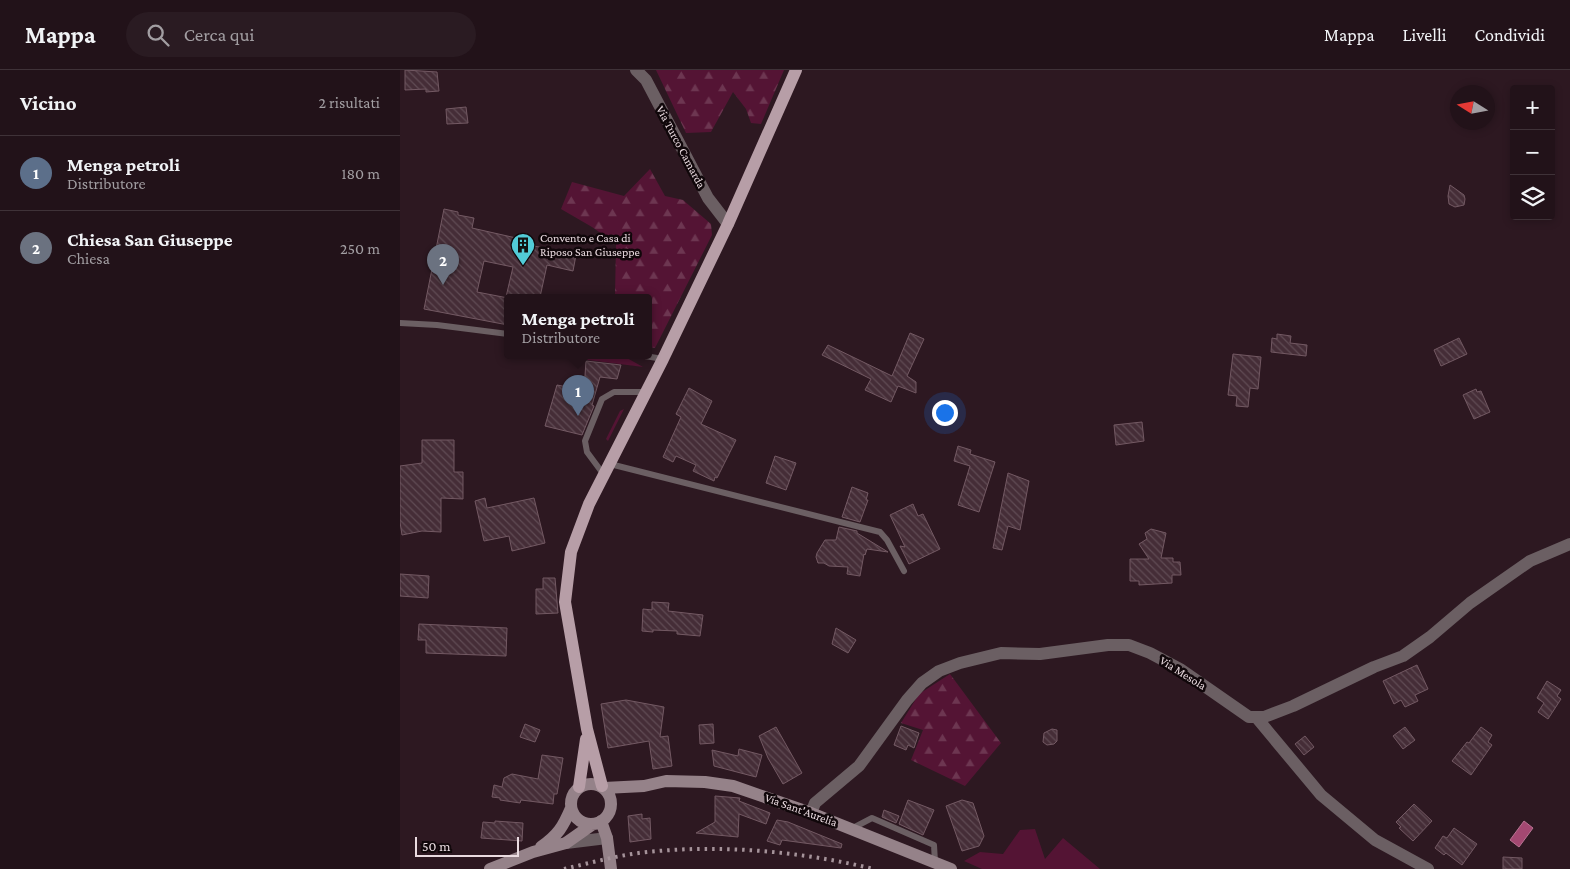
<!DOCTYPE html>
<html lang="it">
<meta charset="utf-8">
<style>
body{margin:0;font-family:"Crimson Pro",serif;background:#2a1b22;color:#f1f3f6}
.controls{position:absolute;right:15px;top:15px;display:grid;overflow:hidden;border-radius:5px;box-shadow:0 2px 8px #0003}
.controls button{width:45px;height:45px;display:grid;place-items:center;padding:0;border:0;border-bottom:1px solid #3f3238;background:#221219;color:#f1f3f6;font:25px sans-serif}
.compass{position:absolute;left:1050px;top:15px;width:45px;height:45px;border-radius:50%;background:#221219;box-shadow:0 2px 8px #0003;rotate:281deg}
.scale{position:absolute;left:15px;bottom:12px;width:104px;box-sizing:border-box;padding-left:5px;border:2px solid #eadbe0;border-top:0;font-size:14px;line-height:18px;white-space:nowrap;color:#eadbe0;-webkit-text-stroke:4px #10070a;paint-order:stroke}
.you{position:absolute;left:544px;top:342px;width:18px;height:18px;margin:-12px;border:4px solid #fff;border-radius:50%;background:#1a73e8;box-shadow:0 0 0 8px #1a73e833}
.badge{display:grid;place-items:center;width:32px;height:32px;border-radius:50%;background:#52cbd7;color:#fff;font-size:16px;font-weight:700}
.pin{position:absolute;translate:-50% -41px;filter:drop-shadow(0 1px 2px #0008)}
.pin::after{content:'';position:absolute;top:26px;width:18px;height:15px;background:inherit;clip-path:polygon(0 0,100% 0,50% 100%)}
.popup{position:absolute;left:104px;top:224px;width:148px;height:65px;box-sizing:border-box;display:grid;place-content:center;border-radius:5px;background:#221219;filter:drop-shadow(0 1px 4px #0005);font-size:16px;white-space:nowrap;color:#a29ea2}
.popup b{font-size:19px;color:#f1f3f6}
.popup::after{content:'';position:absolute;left:50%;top:100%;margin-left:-10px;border:10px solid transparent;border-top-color:#221219}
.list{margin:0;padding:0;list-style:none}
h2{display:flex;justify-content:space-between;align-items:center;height:65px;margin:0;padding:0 20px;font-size:21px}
h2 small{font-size:16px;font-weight:400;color:#a29ea2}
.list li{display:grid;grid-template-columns:32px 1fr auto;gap:15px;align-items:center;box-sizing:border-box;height:75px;padding:0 20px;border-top:1px solid #3f3238}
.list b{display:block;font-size:19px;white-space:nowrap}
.list p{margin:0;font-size:16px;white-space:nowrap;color:#a29ea2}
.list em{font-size:16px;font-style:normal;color:#a29ea2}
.icon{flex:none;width:28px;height:28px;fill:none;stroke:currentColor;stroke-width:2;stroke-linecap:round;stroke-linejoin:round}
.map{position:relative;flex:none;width:1170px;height:799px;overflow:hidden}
header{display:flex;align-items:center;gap:30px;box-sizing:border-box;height:70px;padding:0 25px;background:#221219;border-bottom:1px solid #3f3238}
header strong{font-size:24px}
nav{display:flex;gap:28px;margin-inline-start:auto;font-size:18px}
.search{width:350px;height:45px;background:#2a1b22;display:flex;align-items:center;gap:12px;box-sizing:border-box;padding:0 18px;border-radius:28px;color:#a29ea2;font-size:19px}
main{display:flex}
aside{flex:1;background:#221219}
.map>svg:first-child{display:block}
.grass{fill:#541434}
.forest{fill:url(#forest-firs)}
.water{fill:#a34871;stroke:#b87492}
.building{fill:url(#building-back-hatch);stroke:#735963}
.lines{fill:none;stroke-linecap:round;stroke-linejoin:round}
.lane{stroke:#6b5f63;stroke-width:6}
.street{stroke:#6b5f63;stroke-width:12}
.secondary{stroke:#958289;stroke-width:12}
.primary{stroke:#b79ea7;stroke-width:12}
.rail{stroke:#a5939a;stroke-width:4;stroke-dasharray:2.5 5;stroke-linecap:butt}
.labels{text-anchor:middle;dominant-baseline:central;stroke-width:5;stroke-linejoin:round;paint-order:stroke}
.street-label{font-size:12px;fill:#eadbe0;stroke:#10070a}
.poi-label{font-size:12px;fill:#eadbe0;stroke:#10070a;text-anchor:start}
</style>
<header>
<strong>Mappa</strong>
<div class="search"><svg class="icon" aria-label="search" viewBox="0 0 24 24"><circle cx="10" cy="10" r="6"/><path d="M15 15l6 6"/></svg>Cerca qui</div>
<nav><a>Mappa</a><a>Livelli</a><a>Condividi</a></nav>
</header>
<main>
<aside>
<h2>Vicino<small>2 risultati</small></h2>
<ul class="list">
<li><span class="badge" style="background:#5c6f8a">1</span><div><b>Menga petroli</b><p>Distributore</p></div><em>180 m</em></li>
<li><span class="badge" style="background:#6b7280">2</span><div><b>Chiesa San Giuseppe</b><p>Chiesa</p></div><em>250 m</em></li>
</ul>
</aside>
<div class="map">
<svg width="1170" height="799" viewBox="0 0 1170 799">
<defs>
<pattern id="forest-firs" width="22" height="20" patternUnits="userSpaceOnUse" patternTransform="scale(1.25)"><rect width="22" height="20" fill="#541434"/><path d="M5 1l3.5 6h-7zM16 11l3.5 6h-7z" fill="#6d3651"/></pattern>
<pattern id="building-back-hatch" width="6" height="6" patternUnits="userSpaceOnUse" patternTransform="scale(1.25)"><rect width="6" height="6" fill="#452d37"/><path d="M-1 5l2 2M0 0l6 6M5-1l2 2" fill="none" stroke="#604b54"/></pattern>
</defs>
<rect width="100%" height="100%" fill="#2d1821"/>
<path class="grass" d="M 172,285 L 209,285 L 227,288 L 243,297 L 172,288 Z
M 224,339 L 208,371 L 206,369 L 220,341 Z
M 635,759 L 645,789 L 663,768 L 700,799 L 582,799 L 564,791 L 580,782 L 603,784 L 620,760 Z"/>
<path class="forest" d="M 256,0 L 384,0 L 361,54 L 351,53 L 346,39 L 333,22 L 311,62 L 286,63 Z
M 250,99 L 265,126 L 283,130 L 311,154 L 312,165 L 255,278 L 248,277 L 248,227 L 215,227 L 216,174 L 192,157 L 161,139 L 172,112 L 224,126 Z
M 550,604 L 601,673 L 565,716 L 511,690 L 523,660 L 501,653 L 519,624 Z"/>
<path class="water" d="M 1124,751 L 1133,758 L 1119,777 L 1110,770 Z"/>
<path class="building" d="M 5,0 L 37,2 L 39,21 L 26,22 L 26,19 L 5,20 Z
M 66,37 L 68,53 L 47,54 L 46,39 Z
M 1050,115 L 1064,125 L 1065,129 L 1064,135 L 1055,137 L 1049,134 L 1048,126 Z
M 44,139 L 58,142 L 58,145 L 74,148 L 72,158 L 125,170 L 125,174 L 176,185 L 173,201 L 147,195 L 140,227 L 106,227 L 113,197 L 84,191 L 77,222 L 108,228 L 108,255 L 24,239 Z
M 510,263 L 524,269 L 507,306 L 516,312 L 516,323 L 498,316 L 491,332 L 465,320 L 471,309 L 422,285 L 428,275 L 492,306 Z
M 877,264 L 891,266 L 890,273 L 907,275 L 906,286 L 871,282 L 872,268 L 877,269 Z
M 1059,268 L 1067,284 L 1041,296 L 1034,280 Z
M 833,284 L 861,287 L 858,319 L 850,318 L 848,337 L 836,336 L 837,326 L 828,325 Z
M 186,291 L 221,295 L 217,309 L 200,307 L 192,335 L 194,336 L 182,365 L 145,356 L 157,315 L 184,320 Z
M 289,318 L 312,331 L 301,354 L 336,370 L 317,408 L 315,407 L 314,411 L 293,401 L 296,395 L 276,386 L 273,392 L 263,387 L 281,347 L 276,344 Z
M 1076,319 L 1077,322 L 1081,321 L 1090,342 L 1074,349 L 1063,325 Z
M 742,352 L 744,371 L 716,375 L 714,355 Z
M 22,370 L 54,370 L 54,402 L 63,402 L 63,429 L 41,428 L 41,462 L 22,461 L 2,465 L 0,452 L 0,396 L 22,393 Z
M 558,376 L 571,380 L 570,384 L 595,392 L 579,442 L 558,435 L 570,396 L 554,391 Z
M 375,386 L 396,393 L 386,420 L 366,413 Z
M 608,403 L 629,411 L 620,460 L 608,456 L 602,480 L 593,478 Z
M 452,417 L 468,423 L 466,430 L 468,430 L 460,452 L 442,447 Z
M 85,428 L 87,438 L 134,428 L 145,473 L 112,481 L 109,466 L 84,471 L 75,431 Z
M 513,434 L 518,446 L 523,444 L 540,479 L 509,494 L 500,476 L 505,477 L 490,445 Z
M 439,457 L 457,461 L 457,463 L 488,482 L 467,479 L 465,485 L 464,484 L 460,506 L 447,504 L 448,497 L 429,496 L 424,493 L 418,493 L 416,487 L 417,483 L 425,470 L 436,470 Z
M 751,459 L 766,463 L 761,488 L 773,488 L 773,492 L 780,492 L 781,505 L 772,505 L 772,513 L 739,515 L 739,511 L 730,511 L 730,489 L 749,489 L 739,474 L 747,469 L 745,463 Z
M 0,504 L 29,506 L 28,528 L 0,526 Z
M 143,508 L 155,508 L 158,543 L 136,544 L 136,519 L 143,519 Z
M 252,532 L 269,533 L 268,541 L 303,545 L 300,566 L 277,564 L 277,561 L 253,560 L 253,562 L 242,561 L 243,539 L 252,540 Z
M 19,554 L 107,558 L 106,586 L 26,583 L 26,570 L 18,570 Z
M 436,558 L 456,570 L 448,583 L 432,574 Z
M 1017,595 L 1028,619 L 1015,625 L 1018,631 L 1005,637 L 1001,630 L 994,634 L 983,611 Z
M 1147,611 L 1161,620 L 1157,626 L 1161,629 L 1148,649 L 1138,642 L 1144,633 L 1137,628 Z
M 226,630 L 264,637 L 260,667 L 268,666 L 272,696 L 253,699 L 249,671 L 208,678 L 201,634 Z
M 125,654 L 140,660 L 135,672 L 120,667 Z
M 313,654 L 314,673 L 300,674 L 299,655 Z
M 501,656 L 519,663 L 514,678 L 508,675 L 506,680 L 494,675 Z
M 376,657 L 402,703 L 383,714 L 368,688 L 359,666 Z
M 1005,657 L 1015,670 L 1003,679 L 993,666 Z
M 1081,657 L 1092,665 L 1088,672 L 1092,675 L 1071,705 L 1052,691 L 1067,672 L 1069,673 Z
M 652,659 L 657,660 L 657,671 L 654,674 L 647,675 L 643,672 L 644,663 Z
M 905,666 L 914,677 L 904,685 L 895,674 Z
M 339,679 L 362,685 L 356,707 L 314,696 L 312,680 L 338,686 Z
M 142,685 L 163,688 L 157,724 L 154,724 L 153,734 L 121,730 L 120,733 L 100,730 L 100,728 L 92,727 L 94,715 L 102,717 L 104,708 L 112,704 L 138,709 Z
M 315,726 L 340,728 L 339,731 L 370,743 L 366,754 L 339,744 L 338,767 L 296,763 L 315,752 Z
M 508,730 L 534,740 L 523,765 L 499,754 Z
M 562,730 L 573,733 L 584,766 L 579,776 L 562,781 L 546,736 Z
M 1014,734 L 1032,751 L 1013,771 L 999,758 L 1001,757 L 996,752 Z
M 484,740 L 499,746 L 496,753 L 482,747 Z
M 242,744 L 242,749 L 250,748 L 251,769 L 230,772 L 228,746 Z
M 377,750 L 388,752 L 442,774 L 441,778 L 382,770 L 380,775 L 367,771 Z
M 95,751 L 123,753 L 122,771 L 81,768 L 83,752 L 95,753 Z
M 1054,758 L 1077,774 L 1062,795 L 1046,783 L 1044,785 L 1035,778 L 1043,766 L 1047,768 Z
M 1103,787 L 1122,788 L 1122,799 L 1103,799 Z"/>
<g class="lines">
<path class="lane" d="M 0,253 L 37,255 L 108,264
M 239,285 L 263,289
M 210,394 L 480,462 L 487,470 L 504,501
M 204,405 L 187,382 L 185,371 L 202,329 L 214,322 L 246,322
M 451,759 L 472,748 L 534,775 L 535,792"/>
<path class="street" d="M 236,0 L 246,10 L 308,128 L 328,154
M 856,647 L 921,725 L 975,770 L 1028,799
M 411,743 L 415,733 L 459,696 L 507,630 L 522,613 L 539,601 L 560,593 L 601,583 L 640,584 L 708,575 L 729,575 L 750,583 L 780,599 L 849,647 L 864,647 L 893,636 L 974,597 L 1003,586 L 1030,567 L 1070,533 L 1130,491 L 1170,474
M 166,773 L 207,768"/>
<path class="secondary" d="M171 734a20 20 0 1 1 40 0a20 20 0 1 1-40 0Z
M 204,718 L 244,716 L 266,711 L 305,712 L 333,716 L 411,743 L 551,799
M 201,751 L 207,768 L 211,799
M 141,777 C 158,765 163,757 171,738
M 90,799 L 133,782 L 166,773 L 193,754"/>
<path class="primary" d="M 202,716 L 187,659 L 165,532 L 171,482 L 189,434 L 263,289 L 328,154 L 396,0
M 179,717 L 186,669"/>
<path class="rail" d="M 164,799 C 194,792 226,783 258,781 C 330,775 403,782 474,799"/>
</g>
<defs>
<g id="building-pin" transform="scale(1.25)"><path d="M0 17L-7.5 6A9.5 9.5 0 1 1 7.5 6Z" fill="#52cbd7" stroke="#10070a"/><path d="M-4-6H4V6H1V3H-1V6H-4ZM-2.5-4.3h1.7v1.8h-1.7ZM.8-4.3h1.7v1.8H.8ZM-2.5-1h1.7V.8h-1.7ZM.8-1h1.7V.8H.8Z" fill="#111"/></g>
</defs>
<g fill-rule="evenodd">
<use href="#building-pin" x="123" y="175"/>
</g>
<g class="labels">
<g class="street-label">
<text transform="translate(281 77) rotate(62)">Via Turco Camarda</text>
<text transform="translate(783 603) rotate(32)">Via Mesola</text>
<text transform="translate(401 740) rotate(20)">Via Sant'Aurelia</text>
</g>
<g class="poi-label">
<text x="140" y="168">Convento e Casa di<tspan x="140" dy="14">Riposo San Giuseppe</tspan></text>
</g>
</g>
</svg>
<div class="controls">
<button>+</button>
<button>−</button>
<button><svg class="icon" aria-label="layers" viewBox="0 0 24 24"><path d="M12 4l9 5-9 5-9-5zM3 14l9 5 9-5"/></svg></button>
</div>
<svg class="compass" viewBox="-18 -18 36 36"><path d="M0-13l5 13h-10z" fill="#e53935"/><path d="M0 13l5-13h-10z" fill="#a29ea2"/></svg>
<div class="scale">50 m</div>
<div class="you"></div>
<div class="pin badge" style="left:178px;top:346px;background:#5c6f8a">1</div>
<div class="popup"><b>Menga petroli</b>Distributore</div>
<div class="pin badge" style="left:43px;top:215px;background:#6b7280">2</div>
</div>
</main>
